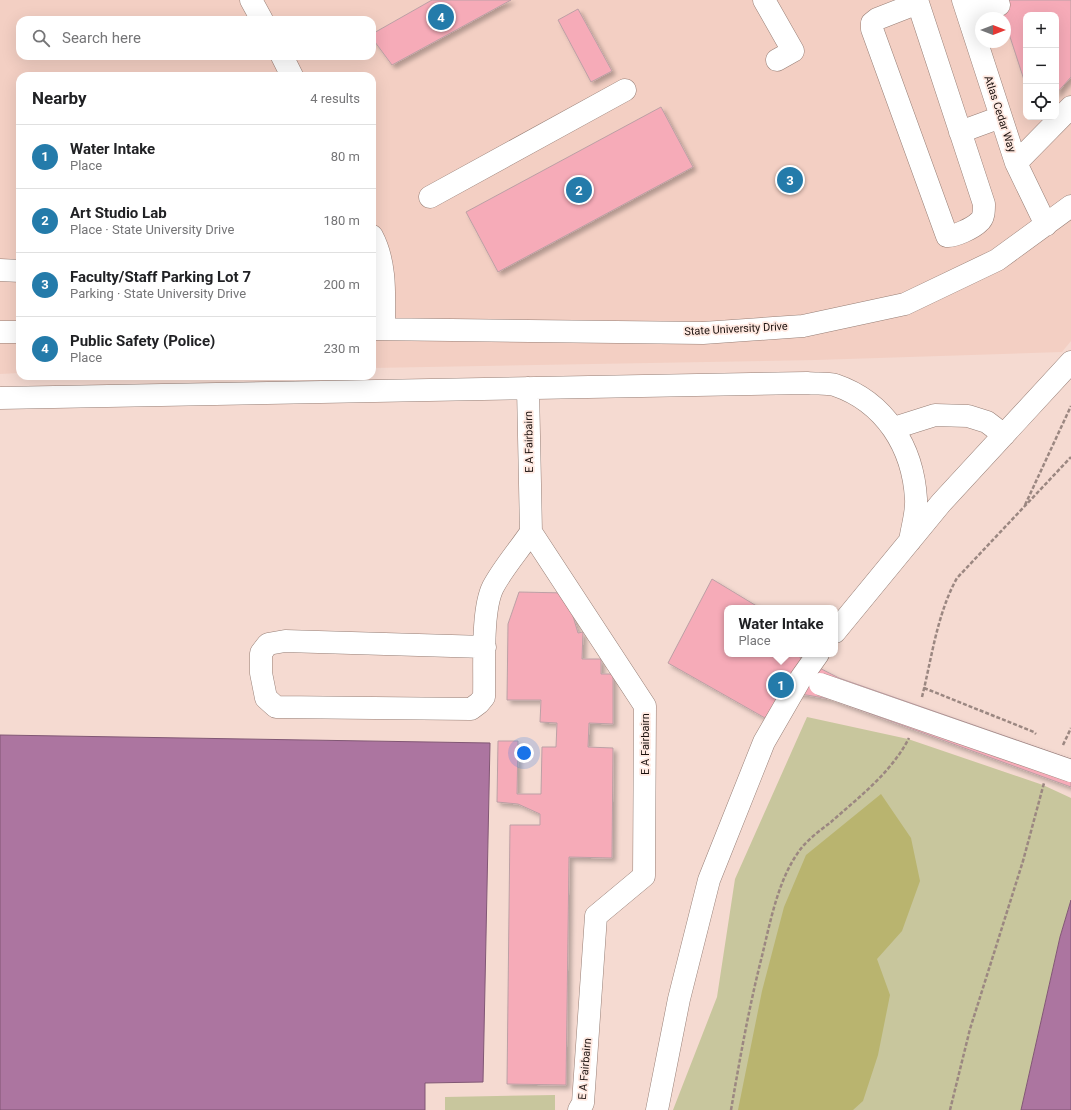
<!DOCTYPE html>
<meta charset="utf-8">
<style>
body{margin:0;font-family:Roboto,sans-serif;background:#f6f6f6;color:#202124}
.controls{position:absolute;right:12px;top:12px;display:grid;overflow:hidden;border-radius:8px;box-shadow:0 4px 16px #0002}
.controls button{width:36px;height:36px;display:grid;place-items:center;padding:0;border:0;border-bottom:1px solid #e0e0e0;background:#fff;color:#202124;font:20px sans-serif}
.compass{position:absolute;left:975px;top:12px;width:36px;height:36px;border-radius:50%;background:#fff;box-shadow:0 4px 16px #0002;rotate:90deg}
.you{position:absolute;left:524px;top:753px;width:14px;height:14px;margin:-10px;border:3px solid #fff;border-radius:50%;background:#1a73e8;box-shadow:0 0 0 6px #1a73e833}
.badge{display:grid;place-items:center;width:26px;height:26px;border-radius:50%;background:#247baa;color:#fff;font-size:13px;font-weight:700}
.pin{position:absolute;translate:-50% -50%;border:2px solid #fff;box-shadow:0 1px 4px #0006}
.popup{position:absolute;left:724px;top:605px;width:114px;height:52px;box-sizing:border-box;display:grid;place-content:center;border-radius:8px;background:#fff;filter:drop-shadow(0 1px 3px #0005);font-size:13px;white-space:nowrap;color:#757577}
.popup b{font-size:15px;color:#202124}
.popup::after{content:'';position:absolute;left:50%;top:100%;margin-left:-8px;border:8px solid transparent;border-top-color:#fff}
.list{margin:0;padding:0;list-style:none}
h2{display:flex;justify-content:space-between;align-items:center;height:52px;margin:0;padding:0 16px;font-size:17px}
h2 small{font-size:13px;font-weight:400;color:#757577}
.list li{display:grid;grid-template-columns:26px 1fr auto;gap:12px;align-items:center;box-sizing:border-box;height:64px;padding:0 16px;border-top:1px solid #e0e0e0}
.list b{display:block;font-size:15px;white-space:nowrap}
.list p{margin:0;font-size:13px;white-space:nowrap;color:#757577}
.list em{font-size:13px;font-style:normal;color:#757577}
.icon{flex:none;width:22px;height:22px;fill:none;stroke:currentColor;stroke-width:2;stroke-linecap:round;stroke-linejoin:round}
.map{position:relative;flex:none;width:1071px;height:1110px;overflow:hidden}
.search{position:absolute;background:#fff;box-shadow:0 4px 16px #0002;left:16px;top:16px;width:360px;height:44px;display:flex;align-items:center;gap:10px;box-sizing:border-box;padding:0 14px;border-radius:12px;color:#757577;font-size:15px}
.panel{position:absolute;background:#fff;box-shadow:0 4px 16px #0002;left:16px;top:72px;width:360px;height:308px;border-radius:12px}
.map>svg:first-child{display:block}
.built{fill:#f3cfc3;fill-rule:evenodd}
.green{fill:#c8c69d}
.forest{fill:#b9b46f}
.water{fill:#ac75a0;stroke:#815774}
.building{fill:#f6abb8;stroke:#bca0a5;filter:url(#shadow)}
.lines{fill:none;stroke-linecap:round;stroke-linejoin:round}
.minor-casing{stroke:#967e75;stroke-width:23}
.path{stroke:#9b8781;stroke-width:2.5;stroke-dasharray:4 2;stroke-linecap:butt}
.minor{stroke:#fff;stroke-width:22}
.minor-bridge-casing{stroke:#967e75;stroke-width:23;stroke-linecap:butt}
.minor-bridge{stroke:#fff;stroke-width:22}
.labels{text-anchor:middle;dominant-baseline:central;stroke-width:3.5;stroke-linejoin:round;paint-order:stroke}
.street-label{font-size:11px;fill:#1c120f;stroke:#ffe9e1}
</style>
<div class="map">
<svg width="1071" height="1110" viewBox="0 0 1071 1110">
<defs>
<filter id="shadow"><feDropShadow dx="3.5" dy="3.5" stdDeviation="2" flood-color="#0004"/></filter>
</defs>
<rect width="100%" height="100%" fill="#f5dad1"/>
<path class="built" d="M 0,0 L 1071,0 L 1071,341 L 1062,352 L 816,360 L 372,368 L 372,76 L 20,76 L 20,373 L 0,374 ZM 1026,15 L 1056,15 L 1056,117 L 1026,117 ZM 981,18 L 1005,18 L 1005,42 L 981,42 ZM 20,20 L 372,20 L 372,56 L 20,56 Z"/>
<path class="green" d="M 807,717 L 908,739 L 1043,785 L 1071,798 L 1071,900 L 1060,937 L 1021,1110 L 673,1110 L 717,997 L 735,879 Z
M 555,1095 L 555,1110 L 445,1110 L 445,1097 Z"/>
<path class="forest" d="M 881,794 L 911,838 L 920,881 L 902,931 L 877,959 L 890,995 L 878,1055 L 863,1101 L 853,1110 L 738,1110 L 762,991 L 784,907 L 806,855 Z"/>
<path class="water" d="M 0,735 L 490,743 L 483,1082 L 425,1083 L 425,1110 L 0,1110 Z
M 1071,900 L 1071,1110 L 1021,1110 L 1060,937 Z"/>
<path class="building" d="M 432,0 L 511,0 L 392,65 L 372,38 L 372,34 Z
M 998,0 L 1071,0 L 1071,77 L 1056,94 L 1056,15 L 1026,15 L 1026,86 Z
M 578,9 L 612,71 L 591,82 L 558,20 Z
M 661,107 L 693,167 L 498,272 L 466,212 Z
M 712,579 L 760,608 L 727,608 L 727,654 L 801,654 L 800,658 L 839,678 L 1071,759 L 1071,787 L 830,699 L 783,691 L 765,718 L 668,663 Z
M 519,592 L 566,593 L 578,633 L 583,632 L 582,659 L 601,659 L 601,674 L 613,674 L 613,724 L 589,723 L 588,747 L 613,748 L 612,858 L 569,857 L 566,1085 L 507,1084 L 510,825 L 540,825 L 540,814 L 518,804 L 497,802 L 498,741 L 518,741 L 517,794 L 541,794 L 542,747 L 556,747 L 557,723 L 540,722 L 541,700 L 507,700 L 508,624 Z"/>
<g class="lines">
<g class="minor-casing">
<path id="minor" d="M 251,0 L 262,20
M 764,0 L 793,51 L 777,60
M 917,0 L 918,3 L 984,204 C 984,211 984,218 979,222 C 973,228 954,237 947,236 L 872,29 L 872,23 L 877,19 L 918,3
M 963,0 L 1016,163 L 1046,225
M 966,9 L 999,5
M 282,56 L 292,76
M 960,132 L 1001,117
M 1016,163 L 1071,107
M 430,197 L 625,90
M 372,236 C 387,264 384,298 384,329
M 0,270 L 20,271
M 372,329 L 703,333 L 803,326 L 905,304 L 997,260 L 1071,206
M 0,332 L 20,332
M 528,388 L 531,532 L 645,706 L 644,876 L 596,916 L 583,1103 L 579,1110
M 0,398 L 807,383 C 816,384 827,383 835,385 C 885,402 913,447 916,499 C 917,512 912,527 910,541
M 894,428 L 935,415 L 968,416 L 987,422 L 1004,435
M 835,632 L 941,503 L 1071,362
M 485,647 L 285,641 L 268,644 L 261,653 L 261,673 L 266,698 L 276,707 L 471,709 L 479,703 L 484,697 C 485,669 481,611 493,587 C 503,568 519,550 531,532
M 657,1110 L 679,999 L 709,880 L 764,742 L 801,678 L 818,654"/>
</g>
<path class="path" d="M 1025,505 L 1071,406
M 924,688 L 1034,732 L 1036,734
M 922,697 C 932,657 937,614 957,578 L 1071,457
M 1063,745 L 1071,728
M 731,1110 C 740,1058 749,1007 762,956 C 771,919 779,875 803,846 C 811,837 822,829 831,822 C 859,797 891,773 909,738
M 950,1110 L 970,1029 L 1023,861 L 1044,783"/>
<use href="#minor" class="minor"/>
<g class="minor-bridge-casing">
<path id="minor-bridge" d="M 820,684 L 1071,771"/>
</g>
<use href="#minor-bridge" class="minor-bridge"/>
</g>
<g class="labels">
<g class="street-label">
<text transform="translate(1000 114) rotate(72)">Atlas Cedar Way</text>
<text transform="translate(736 329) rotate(-3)">State University Drive</text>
<text transform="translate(529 442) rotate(-91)">E A Fairbairn</text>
<text transform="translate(645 744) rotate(-90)">E A Fairbairn</text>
<text transform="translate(585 1069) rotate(-85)">E A Fairbairn</text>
</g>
</g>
</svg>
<div class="controls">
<button>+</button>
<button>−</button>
<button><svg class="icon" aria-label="locate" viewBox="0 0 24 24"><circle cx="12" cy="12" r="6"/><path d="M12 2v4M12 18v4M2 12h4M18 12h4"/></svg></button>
</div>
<svg class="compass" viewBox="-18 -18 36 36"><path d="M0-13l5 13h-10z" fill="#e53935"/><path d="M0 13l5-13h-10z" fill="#757577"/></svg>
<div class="you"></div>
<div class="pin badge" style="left:781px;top:685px">1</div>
<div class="popup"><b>Water Intake</b>Place</div>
<div class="pin badge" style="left:579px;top:190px">2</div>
<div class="pin badge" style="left:790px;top:180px">3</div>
<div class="pin badge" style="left:441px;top:17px">4</div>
<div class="search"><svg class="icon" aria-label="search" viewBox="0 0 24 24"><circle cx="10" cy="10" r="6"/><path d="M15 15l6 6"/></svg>Search here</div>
<section class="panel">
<h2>Nearby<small>4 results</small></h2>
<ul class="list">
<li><span class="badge">1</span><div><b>Water Intake</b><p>Place</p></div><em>80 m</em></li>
<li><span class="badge">2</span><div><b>Art Studio Lab</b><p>Place · State University Drive</p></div><em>180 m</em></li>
<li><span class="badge">3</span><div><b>Faculty/Staff Parking Lot 7</b><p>Parking · State University Drive</p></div><em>200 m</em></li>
<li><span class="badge">4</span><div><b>Public Safety (Police)</b><p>Place</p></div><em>230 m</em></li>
</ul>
</section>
</div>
